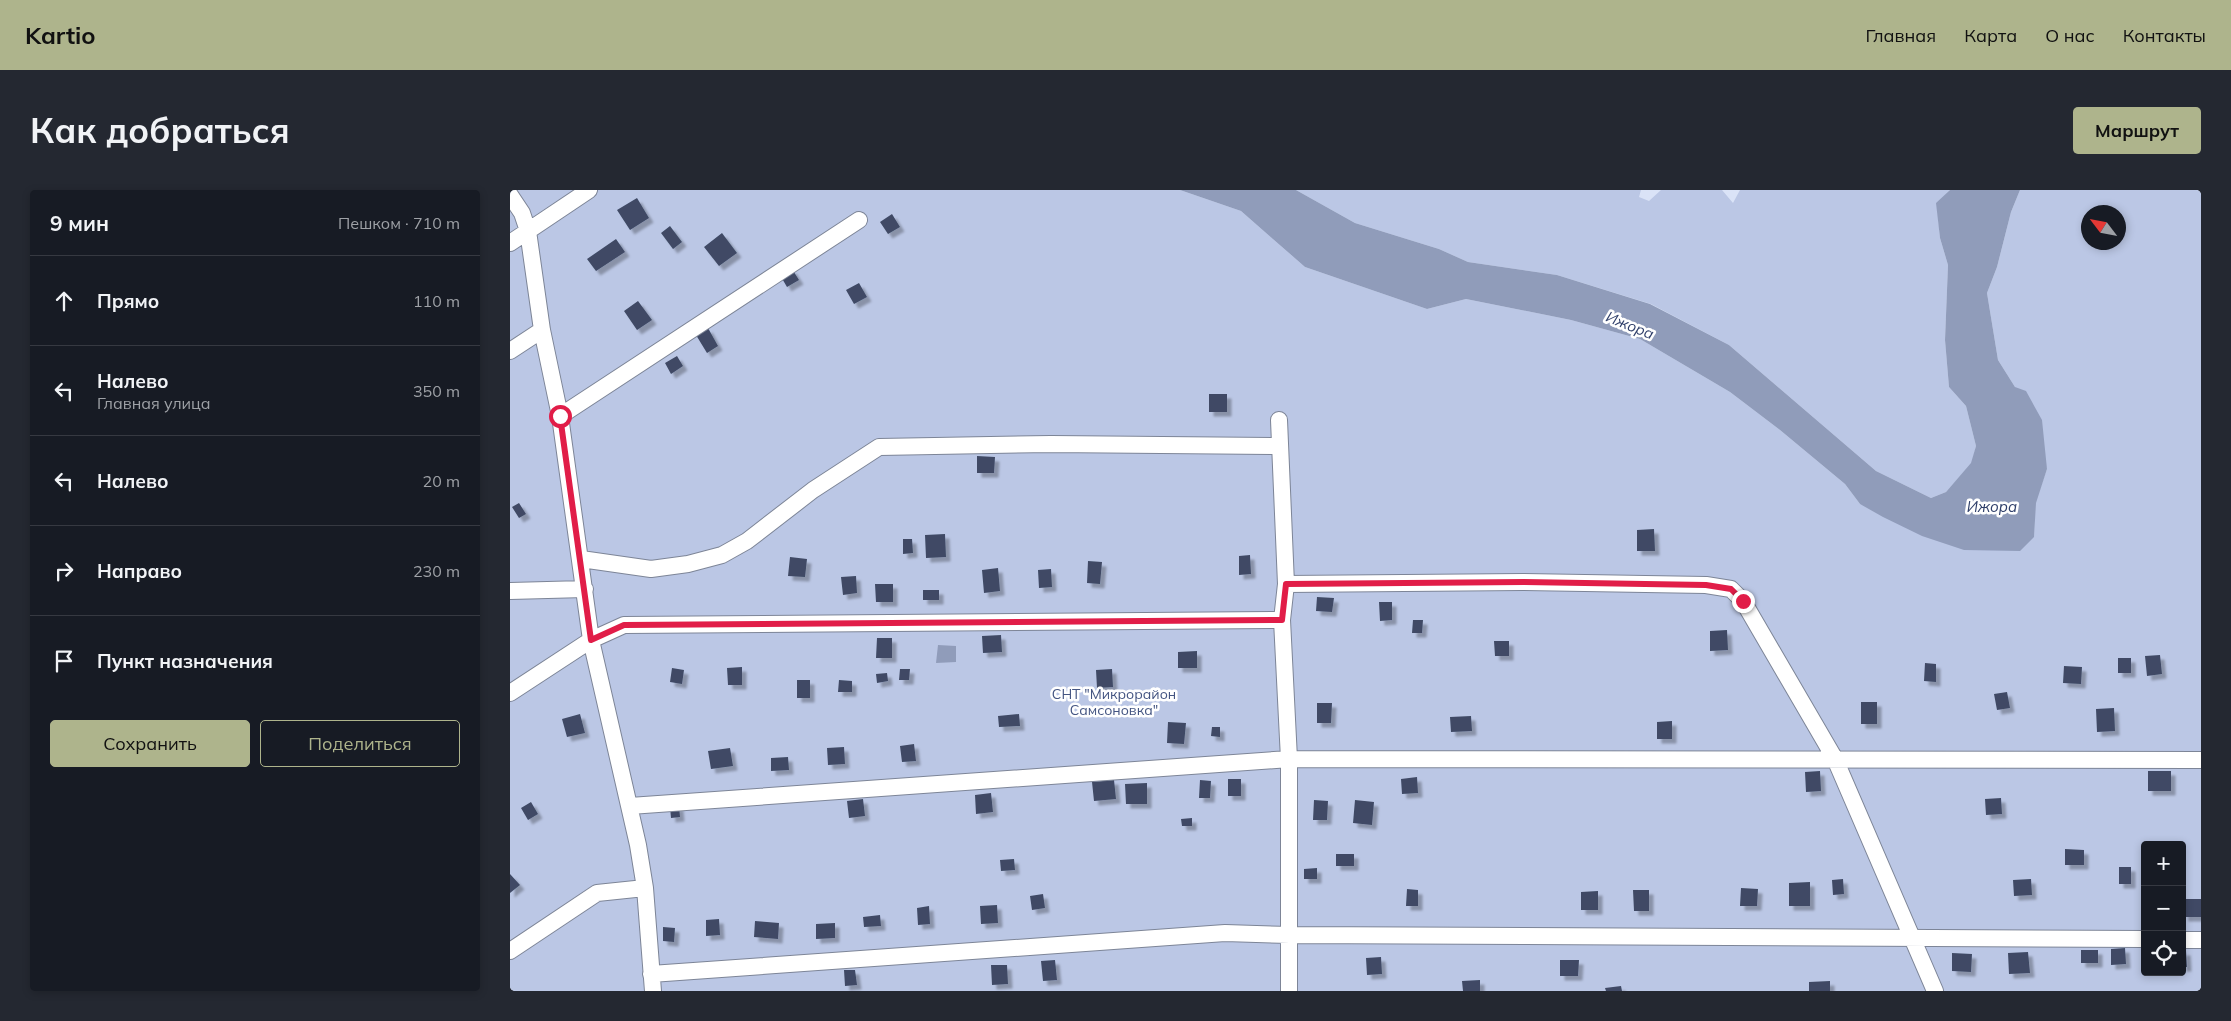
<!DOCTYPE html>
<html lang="ru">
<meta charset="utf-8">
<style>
body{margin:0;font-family:Mulish,sans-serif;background:#242831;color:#f1f3f6}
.controls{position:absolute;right:15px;bottom:15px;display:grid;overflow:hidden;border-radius:5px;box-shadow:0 2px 8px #0003}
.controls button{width:45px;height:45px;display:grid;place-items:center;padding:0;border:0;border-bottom:1px solid #363941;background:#171b24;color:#f1f3f6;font:25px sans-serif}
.compass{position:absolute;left:1571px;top:15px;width:45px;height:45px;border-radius:50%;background:#171b24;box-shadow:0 2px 8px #0003;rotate:302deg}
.stop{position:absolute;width:15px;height:15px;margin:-11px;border:4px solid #e11d48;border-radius:50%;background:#fff}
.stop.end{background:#e11d48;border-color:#fff;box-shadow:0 1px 5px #0008}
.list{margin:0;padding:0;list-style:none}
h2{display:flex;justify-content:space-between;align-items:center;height:65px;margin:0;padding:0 20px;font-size:21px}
h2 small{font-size:16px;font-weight:400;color:#9ea1a6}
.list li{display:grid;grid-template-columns:32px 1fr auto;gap:15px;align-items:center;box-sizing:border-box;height:90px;padding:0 20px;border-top:1px solid #363941}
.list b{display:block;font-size:19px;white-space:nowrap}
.list p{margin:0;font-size:16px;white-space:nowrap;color:#9ea1a6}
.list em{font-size:16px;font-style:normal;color:#9ea1a6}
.actions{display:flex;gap:10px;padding:15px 20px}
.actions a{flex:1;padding:11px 0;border:1px solid #aeb48c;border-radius:5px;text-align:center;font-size:18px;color:#aeb48c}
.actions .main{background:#aeb48c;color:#111}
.icon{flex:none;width:28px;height:28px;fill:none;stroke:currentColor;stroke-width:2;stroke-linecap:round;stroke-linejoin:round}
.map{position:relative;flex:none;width:1691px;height:801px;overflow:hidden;border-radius:5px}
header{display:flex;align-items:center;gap:30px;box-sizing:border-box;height:70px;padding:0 25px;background:#aeb48c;color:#111}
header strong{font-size:24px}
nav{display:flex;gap:28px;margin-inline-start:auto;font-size:18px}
.intro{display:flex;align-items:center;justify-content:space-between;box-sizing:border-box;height:120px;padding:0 30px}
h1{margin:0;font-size:35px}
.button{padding:12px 22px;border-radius:5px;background:#aeb48c;color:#111;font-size:18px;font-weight:700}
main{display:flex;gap:30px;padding:0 30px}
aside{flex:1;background:#171b24;border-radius:5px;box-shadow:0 2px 8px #0003}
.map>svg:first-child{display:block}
.green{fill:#bbc7e5;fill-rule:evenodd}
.water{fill:#909cba}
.building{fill:#3f4a65;filter:url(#shadow)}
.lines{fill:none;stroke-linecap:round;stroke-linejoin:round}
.minor-casing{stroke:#7d8597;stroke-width:18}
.minor{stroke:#fff;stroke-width:16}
.route{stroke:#e11d48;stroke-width:6}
.labels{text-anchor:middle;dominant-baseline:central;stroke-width:5;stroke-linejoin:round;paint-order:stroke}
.park-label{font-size:14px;fill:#445582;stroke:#fff}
.water-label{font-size:15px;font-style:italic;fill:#2f3f6a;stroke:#fff}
</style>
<header>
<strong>Kartio</strong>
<nav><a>Главная</a><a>Карта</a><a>О нас</a><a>Контакты</a></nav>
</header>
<div class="intro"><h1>Как добраться</h1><a class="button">Маршрут</a></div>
<main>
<aside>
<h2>9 мин<small>Пешком · 710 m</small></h2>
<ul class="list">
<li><svg class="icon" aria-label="ahead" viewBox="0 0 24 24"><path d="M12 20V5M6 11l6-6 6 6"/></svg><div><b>Прямо</b></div><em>110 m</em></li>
<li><svg class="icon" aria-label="left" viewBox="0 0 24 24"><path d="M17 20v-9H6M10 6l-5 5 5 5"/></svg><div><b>Налево</b><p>Главная улица</p></div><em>350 m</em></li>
<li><svg class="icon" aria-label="left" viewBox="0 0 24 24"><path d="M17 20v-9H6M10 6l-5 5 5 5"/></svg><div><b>Налево</b></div><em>20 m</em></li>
<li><svg class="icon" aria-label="right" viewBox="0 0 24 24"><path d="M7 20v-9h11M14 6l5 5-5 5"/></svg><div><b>Направо</b></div><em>230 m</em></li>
<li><svg class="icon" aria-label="arrive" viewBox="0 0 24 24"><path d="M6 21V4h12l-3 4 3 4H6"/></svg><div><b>Пункт назначения</b></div></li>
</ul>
<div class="actions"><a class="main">Сохранить</a><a>Поделиться</a></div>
</aside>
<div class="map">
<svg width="1691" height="801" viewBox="0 0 1691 801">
<defs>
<filter id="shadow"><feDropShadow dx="4.5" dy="4.5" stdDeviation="1" flood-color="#0004"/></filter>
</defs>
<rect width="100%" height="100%" fill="#dae3f7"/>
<path class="green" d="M 0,0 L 670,0 L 731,21 L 795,77 L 917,119 L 956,109 L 1061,130 L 1130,149 L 1220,202 L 1270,240 L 1335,294 L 1350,314 L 1524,347 L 1525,313 L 1537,279 L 1505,197 L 1488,170 L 1477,103 L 1487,77 L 1501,22 L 1510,0 L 1691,0 L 1691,801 L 0,801 ZM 1578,22 L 1608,22 L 1608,52 L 1578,52 ZM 1635,655 L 1672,655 L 1672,782 L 1635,782 Z
M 786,0 L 1131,0 L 1129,7 L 1139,11 L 1151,0 L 1212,0 L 1223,13 L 1230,0 L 1440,0 L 1427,14 L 1430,48 L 1438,75 L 1435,150 L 1439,197 L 1456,216 L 1466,256 L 1462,273 L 1436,302 L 1421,308 L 1366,281 L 1219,155 L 1141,114 L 1047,85 L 958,72 L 929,59 L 845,33 Z"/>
<path class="water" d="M 670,0 L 786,0 L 845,33 L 929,59 L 958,72 L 1047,85 L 1140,114 L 1219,155 L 1366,281 L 1421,308 L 1436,302 L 1461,273 L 1466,256 L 1456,216 L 1439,197 L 1435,150 L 1438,75 L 1430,48 L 1426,13 L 1440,0 L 1510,0 L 1501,22 L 1487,77 L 1477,103 L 1488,170 L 1505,197 L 1516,201 L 1532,230 L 1537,279 L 1526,313 L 1524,347 L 1510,361 L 1454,360 L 1412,346 L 1373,327 L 1350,314 L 1335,294 L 1270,240 L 1220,202 L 1130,149 L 1061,130 L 956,109 L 917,119 L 795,77 L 731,21 Z
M 428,455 L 446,456 L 446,472 L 426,473 Z"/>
<path class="building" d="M 127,8 L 139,28 L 120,40 L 107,20 Z
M 382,24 L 390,37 L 378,44 L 370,32 Z
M 160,36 L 172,52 L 163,59 L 151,43 Z
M 212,43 L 227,63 L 209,76 L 194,57 Z
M 106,49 L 115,62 L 86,81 L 77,69 Z
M 282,79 L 289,90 L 277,97 L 270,85 Z
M 349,93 L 357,107 L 344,114 L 336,100 Z
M 128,111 L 142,130 L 127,140 L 114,121 Z
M 198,138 L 208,156 L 197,163 L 186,145 Z
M 167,166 L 173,176 L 161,184 L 155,173 Z
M 699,204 L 717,204 L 717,222 L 699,222 Z
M 467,266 L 485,267 L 484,283 L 467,283 Z
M 9,313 L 16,324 L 9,328 L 2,317 Z
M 1144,339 L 1145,361 L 1127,361 L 1127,340 Z
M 435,344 L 436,367 L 416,368 L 415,345 Z
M 393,349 L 402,349 L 403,363 L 393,364 Z
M 740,365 L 741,384 L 729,385 L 729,366 Z
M 280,367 L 297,369 L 295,387 L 278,386 Z
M 578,371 L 592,372 L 590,394 L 577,393 Z
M 488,378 L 490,401 L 474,403 L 472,380 Z
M 541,379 L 542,397 L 529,398 L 528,380 Z
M 346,386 L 347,403 L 333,405 L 331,387 Z
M 365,394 L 383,394 L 383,412 L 366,412 Z
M 413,400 L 429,400 L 429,410 L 413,410 Z
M 807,407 L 824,408 L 822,422 L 806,421 Z
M 869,412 L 882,412 L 882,430 L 870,431 Z
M 903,430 L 913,430 L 912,443 L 902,443 Z
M 1217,440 L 1218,460 L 1200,461 L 1200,441 Z
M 491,445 L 492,462 L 473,463 L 472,446 Z
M 367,448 L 382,448 L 382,468 L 366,468 Z
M 984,451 L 999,451 L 999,466 L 985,466 Z
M 687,461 L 687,478 L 668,478 L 668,462 Z
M 1650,465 L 1652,484 L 1637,486 L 1635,466 Z
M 1608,468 L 1621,468 L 1621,483 L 1608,483 Z
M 1415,473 L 1426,474 L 1426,492 L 1414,491 Z
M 1554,476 L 1572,477 L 1571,494 L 1553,493 Z
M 232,477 L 232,495 L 218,495 L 217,478 Z
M 162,478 L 174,480 L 172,494 L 160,492 Z
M 390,479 L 400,479 L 399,490 L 389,490 Z
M 602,479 L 603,497 L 587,498 L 586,480 Z
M 377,483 L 378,491 L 367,493 L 366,484 Z
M 287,490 L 300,490 L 300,508 L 287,508 Z
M 329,490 L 342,491 L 342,502 L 328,502 Z
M 1497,502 L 1500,518 L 1487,520 L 1484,504 Z
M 1351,512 L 1367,512 L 1367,534 L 1351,534 Z
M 807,513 L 822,513 L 821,533 L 807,533 Z
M 1604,518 L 1605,541 L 1587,542 L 1586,519 Z
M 70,524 L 75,543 L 57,547 L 52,529 Z
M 509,524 L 510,536 L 489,537 L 488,526 Z
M 961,526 L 962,541 L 941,542 L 940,527 Z
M 1162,531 L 1162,549 L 1147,549 L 1147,532 Z
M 658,532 L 676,533 L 674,554 L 657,553 Z
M 702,537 L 710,537 L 710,547 L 701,546 Z
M 404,554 L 406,571 L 392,572 L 390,556 Z
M 334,557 L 335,574 L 318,575 L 317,558 Z
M 220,558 L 223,576 L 201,579 L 198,561 Z
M 278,567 L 279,580 L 261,581 L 261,568 Z
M 1310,581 L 1311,601 L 1296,602 L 1295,582 Z
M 1638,581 L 1661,581 L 1661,601 L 1638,601 Z
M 907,587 L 908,603 L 892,604 L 891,589 Z
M 718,589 L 731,589 L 731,606 L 718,606 Z
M 604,590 L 606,609 L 584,611 L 582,592 Z
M 690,590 L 701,591 L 700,608 L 689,608 Z
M 637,593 L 637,614 L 616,614 L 615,594 Z
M 481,603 L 483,622 L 466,624 L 465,605 Z
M 1491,608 L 1492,624 L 1476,625 L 1475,609 Z
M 353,609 L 355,626 L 339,628 L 337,611 Z
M 804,610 L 818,611 L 817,630 L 803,630 Z
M 845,610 L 864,612 L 862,635 L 843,633 Z
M 21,612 L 28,624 L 18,630 L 11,618 Z
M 169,616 L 170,627 L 161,628 L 160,617 Z
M 682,628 L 682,636 L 672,636 L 671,629 Z
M 1555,659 L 1574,660 L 1574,675 L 1555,675 Z
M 826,664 L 844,664 L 844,676 L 826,676 Z
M 504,669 L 505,680 L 491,681 L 490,670 Z
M 1609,677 L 1621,677 L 1621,694 L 1609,694 Z
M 807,678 L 807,689 L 794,689 L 794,679 Z
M 0,684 L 10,695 L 0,703 Z
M 1333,689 L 1334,704 L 1323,705 L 1322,690 Z
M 1521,689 L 1522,705 L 1504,706 L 1503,690 Z
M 1300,692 L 1300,716 L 1279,716 L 1279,693 Z
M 1231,698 L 1248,699 L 1247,716 L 1230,716 Z
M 897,699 L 908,700 L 908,716 L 896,716 Z
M 1123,700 L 1139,700 L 1139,721 L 1124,721 Z
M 1088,701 L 1088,720 L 1071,720 L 1071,702 Z
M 533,704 L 535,718 L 522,720 L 520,706 Z
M 1673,709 L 1691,709 L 1691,727 L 1674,727 Z
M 487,715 L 488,733 L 471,734 L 470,716 Z
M 419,716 L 420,734 L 408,735 L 407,718 Z
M 370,725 L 371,736 L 354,737 L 353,727 Z
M 209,729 L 210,745 L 196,746 L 196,730 Z
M 245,731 L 269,733 L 268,749 L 244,747 Z
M 325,733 L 325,748 L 306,749 L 306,734 Z
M 153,737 L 165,738 L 164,752 L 153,751 Z
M 1615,758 L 1616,774 L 1601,775 L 1601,759 Z
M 1571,760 L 1588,760 L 1588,773 L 1571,773 Z
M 1672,761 L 1676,761 L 1677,777 L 1672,777 Z
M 1518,762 L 1520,783 L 1499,784 L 1498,763 Z
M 1442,763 L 1462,764 L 1461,782 L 1442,781 Z
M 871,767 L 872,784 L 857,785 L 856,768 Z
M 545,770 L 547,790 L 533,791 L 531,771 Z
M 1050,770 L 1069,770 L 1068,786 L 1050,786 Z
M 481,775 L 497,775 L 498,794 L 482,795 Z
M 334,780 L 345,780 L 347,795 L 335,796 Z
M 970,790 L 970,801 L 953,801 L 952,791 Z
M 1320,791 L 1320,801 L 1299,801 L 1299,792 Z
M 1111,796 L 1112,801 L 1096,801 L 1095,798 Z"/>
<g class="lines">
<g class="minor-casing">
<path id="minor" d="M 0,5 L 12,23 L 18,41 L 32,140 L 50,226 L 81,450 L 128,655 L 135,698 L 143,801
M 0,53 L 79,0
M 0,161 L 32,140
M 50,226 L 349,30
M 769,230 L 776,394 L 772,430 L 779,569 L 779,801
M 71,369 L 141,379 L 178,374 L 212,365 L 237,351 L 303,300 L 369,257 L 541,254 L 770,256
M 776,394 L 1013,392 L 1196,395 L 1221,399 L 1233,411 L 1325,569 L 1425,801
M 0,401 L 75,399
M 0,503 L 81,450 L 114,435 L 772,430
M 120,616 L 779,569 L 1691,570
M 1672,750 L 1691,750
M 0,761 L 87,703 L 135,698
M 141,784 L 715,743 L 780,745 L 1635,749"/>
</g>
<use href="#minor" class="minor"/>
</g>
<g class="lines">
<path class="route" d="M 50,226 L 81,450 L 114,435 L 772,430 L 776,394 L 1014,392 L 1196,395 L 1221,399 L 1233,411"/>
</g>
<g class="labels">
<g class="park-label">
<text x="604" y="504">СНТ "Микрорайон<tspan x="604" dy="16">Самсоновка"</tspan></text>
</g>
<g class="water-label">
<text transform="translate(1120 135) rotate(22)">Ижора</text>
<text x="1482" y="316">Ижора</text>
</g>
</g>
</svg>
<div class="controls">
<button>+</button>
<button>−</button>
<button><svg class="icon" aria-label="locate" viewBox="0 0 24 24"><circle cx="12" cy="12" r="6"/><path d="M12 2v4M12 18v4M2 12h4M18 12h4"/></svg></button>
</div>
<svg class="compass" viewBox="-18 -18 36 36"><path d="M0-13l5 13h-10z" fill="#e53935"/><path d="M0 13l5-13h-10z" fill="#9ea1a6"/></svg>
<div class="stop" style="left:50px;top:226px"></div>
<div class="stop end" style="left:1233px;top:411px"></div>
</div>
</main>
